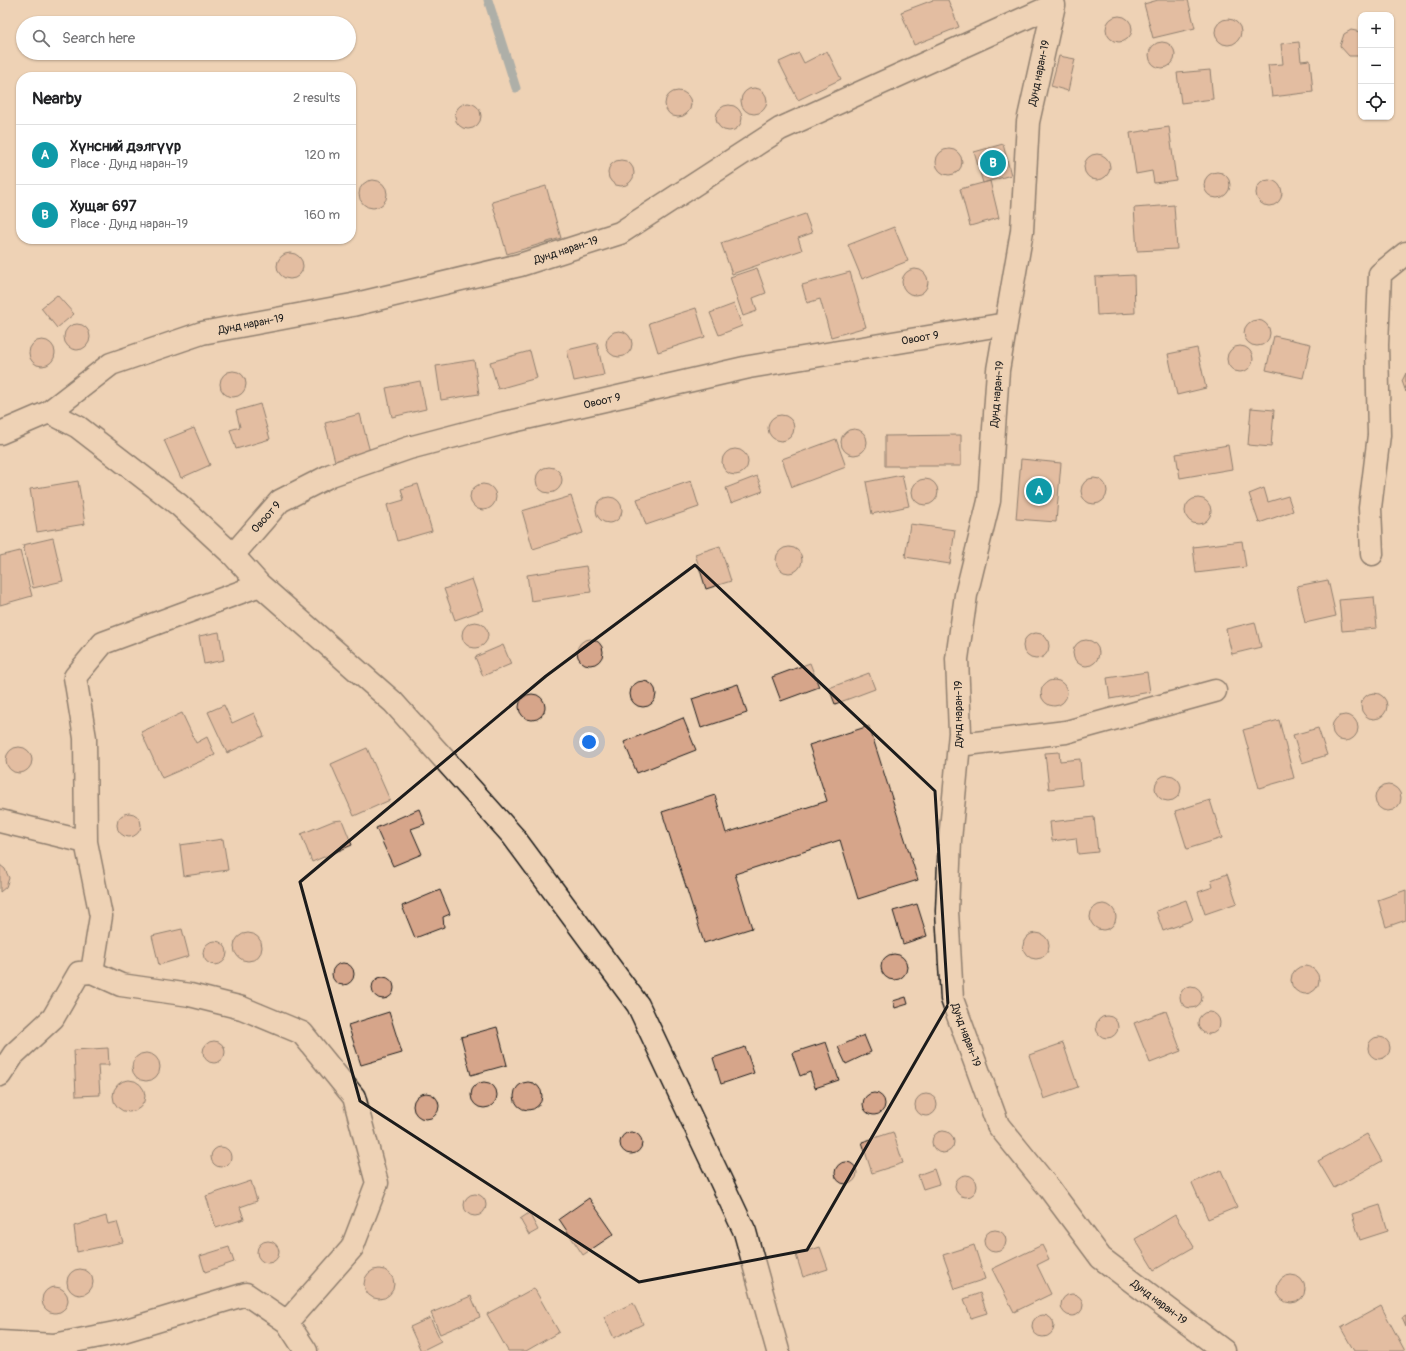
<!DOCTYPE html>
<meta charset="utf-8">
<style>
body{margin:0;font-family:Pangolin,sans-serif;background:#f2f2f2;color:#202124}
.controls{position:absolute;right:12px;top:12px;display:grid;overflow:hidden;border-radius:8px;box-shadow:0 1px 3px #0004}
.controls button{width:36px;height:36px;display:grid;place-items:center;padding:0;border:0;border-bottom:1px solid #e0e0e0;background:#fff;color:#202124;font:20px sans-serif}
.you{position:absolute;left:589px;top:742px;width:14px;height:14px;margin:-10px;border:3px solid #fff;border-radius:50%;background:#1a73e8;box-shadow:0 0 0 6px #1a73e833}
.badge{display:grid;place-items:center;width:26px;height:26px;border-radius:50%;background:#7c3aed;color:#fff;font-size:13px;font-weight:700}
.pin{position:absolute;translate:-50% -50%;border:2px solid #fff;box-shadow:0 1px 4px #0006}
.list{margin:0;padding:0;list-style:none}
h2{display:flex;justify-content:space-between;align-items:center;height:52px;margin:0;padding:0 16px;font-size:17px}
h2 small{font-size:13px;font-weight:400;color:#757577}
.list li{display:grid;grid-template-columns:26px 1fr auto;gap:12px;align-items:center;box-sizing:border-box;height:60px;padding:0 16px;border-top:1px solid #e0e0e0}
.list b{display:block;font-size:15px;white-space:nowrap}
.list p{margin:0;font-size:13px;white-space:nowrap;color:#757577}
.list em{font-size:13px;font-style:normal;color:#757577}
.icon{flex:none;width:22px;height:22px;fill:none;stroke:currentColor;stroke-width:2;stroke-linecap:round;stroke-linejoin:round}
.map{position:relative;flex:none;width:1406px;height:1351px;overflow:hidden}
.search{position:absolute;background:#fff;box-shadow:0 1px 3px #0004;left:16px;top:16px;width:340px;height:44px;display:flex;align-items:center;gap:10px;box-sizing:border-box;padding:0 14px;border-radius:22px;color:#757577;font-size:15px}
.panel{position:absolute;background:#fff;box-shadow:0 1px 3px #0004;left:16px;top:72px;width:340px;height:172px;border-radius:16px}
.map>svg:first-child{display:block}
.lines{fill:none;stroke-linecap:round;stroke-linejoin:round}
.stream{stroke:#608699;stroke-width:9}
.building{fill:#d6a58a;stroke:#1c1c1c}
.minor-casing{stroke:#1c1c1c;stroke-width:25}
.minor{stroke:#eed2b5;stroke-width:22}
.marked{fill:none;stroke:#1c1c1c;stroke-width:3;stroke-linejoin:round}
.labels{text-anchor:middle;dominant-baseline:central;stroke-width:3.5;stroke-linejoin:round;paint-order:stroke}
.street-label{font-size:11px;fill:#1c1c1c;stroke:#eed2b5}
</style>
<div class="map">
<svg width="1406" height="1351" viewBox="0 0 1406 1351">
<rect width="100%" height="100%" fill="#eed2b5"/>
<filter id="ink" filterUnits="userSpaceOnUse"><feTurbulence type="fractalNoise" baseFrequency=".025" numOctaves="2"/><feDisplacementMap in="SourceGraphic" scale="8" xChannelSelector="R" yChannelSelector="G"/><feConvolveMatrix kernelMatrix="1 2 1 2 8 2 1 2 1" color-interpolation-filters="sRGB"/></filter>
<g filter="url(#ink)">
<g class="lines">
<path class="stream" d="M 488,0 L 516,88"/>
</g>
<path class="building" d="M 933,0 L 948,0 L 959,27 L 914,45 L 901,12 Z
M 1158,0 L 1188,0 L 1195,28 L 1153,38 L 1144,4 Z
M1106 29a13 13 0 1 1 26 0a13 13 0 1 1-26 0Z
M1215 32a13 13 0 1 1 26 0a13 13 0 1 1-26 0Z
M 1351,30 L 1361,32 L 1361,54 L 1358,56 L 1349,56 L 1340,46 L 1344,34 Z
M1149 55a13 13 0 1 1 26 0a13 13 0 1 1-26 0Z
M 1299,42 L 1301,61 L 1310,60 L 1313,92 L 1272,97 L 1268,65 L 1283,64 L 1281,44 Z
M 827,51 L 841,79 L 798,100 L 779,62 L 799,53 L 804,63 Z
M 1059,56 L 1075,59 L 1068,91 L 1051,86 Z
M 1210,70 L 1213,99 L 1181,103 L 1177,73 Z
M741 101a13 13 0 1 1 26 0a13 13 0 1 1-26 0Z
M665 104a13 13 0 1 1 26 0a13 13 0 1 1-26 0Z
M455 116a13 13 0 1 1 26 0a13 13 0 1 1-26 0Z
M716 118a13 13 0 1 1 26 0a13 13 0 1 1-26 0Z
M 1169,127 L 1176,180 L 1154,183 L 1152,171 L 1136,174 L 1130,133 Z
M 1003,144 L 1011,175 L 983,183 L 974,152 Z
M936 162a13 13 0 1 1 26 0a13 13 0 1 1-26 0Z
M1084 167a13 13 0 1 1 26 0a13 13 0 1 1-26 0Z
M608 173a13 13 0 1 1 26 0a13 13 0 1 1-26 0Z
M1204 185a13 13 0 1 1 26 0a13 13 0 1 1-26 0Z
M1256 193a13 13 0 1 1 26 0a13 13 0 1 1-26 0Z
M359 194a14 14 0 1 1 28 0a14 14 0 1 1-28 0Z
M 990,181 L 999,218 L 970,226 L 960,189 Z
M 546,186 L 561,238 L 507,254 L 492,202 Z
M 1174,205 L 1177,249 L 1137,251 L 1134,208 Z
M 805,214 L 812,233 L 798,238 L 802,250 L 732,274 L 721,243 Z
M 894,227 L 908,261 L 862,279 L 848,245 Z
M277 266a13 13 0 1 1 26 0a13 13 0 1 1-26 0Z
M 757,268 L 766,293 L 753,298 L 757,311 L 743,316 L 730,277 Z
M902 282a13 13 0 1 1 26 0a13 13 0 1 1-26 0Z
M 850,272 L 866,327 L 831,337 L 820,299 L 807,303 L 802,285 Z
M 1134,275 L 1135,313 L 1097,315 L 1095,277 Z
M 57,295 L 74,314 L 57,328 L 41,308 Z
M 734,304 L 742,326 L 719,335 L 710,313 Z
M 696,308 L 705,337 L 658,352 L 649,323 Z
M1244 333a13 13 0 1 1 26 0a13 13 0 1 1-26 0Z
M64 337a13 13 0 1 1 26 0a13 13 0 1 1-26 0Z
M606 344a13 13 0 1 1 26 0a13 13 0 1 1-26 0Z
M 1274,336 L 1311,344 L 1303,378 L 1266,370 Z
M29 353a13 13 0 1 1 26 0a13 13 0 1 1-26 0Z
M 597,343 L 604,375 L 574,381 L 567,350 Z
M1227 359a13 13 0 1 1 26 0a13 13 0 1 1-26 0Z
M 1197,348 L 1206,388 L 1177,395 L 1168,354 Z
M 530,351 L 537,378 L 498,389 L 490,362 Z
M 474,360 L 479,394 L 441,400 L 436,366 Z
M220 384a13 13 0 1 1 26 0a13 13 0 1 1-26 0Z
M 1406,373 L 1406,392 L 1402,381 Z
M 420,381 L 426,409 L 392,417 L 386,388 Z
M 260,404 L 270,439 L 236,449 L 230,430 L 240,427 L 236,411 Z
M 1251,408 L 1274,410 L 1271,447 L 1248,445 Z
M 360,414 L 370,452 L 335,461 L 325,423 Z
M768 428a13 13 0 1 1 26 0a13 13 0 1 1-26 0Z
M 194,428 L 210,465 L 181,478 L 164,440 Z
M841 442a13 13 0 1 1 26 0a13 13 0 1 1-26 0Z
M 961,435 L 961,466 L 885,466 L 885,436 Z
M 836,439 L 846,467 L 792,487 L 782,459 Z
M 1228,445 L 1232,469 L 1180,478 L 1176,454 Z
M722 462a13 13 0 1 1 26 0a13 13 0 1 1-26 0Z
M 1021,459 L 1061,463 L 1056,522 L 1016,519 Z
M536 480a13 13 0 1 1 26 0a13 13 0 1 1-26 0Z
M 902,475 L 909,506 L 872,514 L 866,482 Z
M 757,476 L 763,491 L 731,503 L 726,488 Z
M1081 491a13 13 0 1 1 26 0a13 13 0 1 1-26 0Z
M912 492a13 13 0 1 1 26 0a13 13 0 1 1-26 0Z
M 78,481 L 85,524 L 37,532 L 30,489 Z
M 691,481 L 699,507 L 646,525 L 637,499 Z
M470 497a13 13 0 1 1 26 0a13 13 0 1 1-26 0Z
M 418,484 L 432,531 L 397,541 L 387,505 L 404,500 L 401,489 Z
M 1264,488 L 1268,502 L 1288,496 L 1293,511 L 1259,523 L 1249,494 Z
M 571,496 L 583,533 L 533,549 L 522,511 Z
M596 510a13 13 0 1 1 26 0a13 13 0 1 1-26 0Z
M1185 511a13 13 0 1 1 26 0a13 13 0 1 1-26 0Z
M 910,524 L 955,530 L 950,564 L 905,557 Z
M 53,538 L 63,581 L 33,588 L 23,545 Z
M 1242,541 L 1246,567 L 1196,573 L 1193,547 Z
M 720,546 L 731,581 L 706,589 L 695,554 Z
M776 560a13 13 0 1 1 26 0a13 13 0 1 1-26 0Z
M 20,551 L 32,596 L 0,605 L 0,556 Z
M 586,566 L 591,592 L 531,601 L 527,575 Z
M 472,579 L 483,610 L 455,620 L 444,589 Z
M 1328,580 L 1336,616 L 1305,623 L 1297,586 Z
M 1374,597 L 1377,628 L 1342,631 L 1339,600 Z
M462 635a13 13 0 1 1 26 0a13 13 0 1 1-26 0Z
M 1255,622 L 1261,647 L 1232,654 L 1226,629 Z
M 219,632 L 224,660 L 204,664 L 199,636 Z
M1023 646a13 13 0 1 1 26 0a13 13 0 1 1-26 0Z
M577 652a13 13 0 1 1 26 0a13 13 0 1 1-26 0Z
M1073 653a13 13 0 1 1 26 0a13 13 0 1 1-26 0Z
M 503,645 L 511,664 L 483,676 L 475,657 Z
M 810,663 L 819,687 L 781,701 L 772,677 Z
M 1147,672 L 1150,692 L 1110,699 L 1107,678 Z
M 869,673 L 875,689 L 835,704 L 829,688 Z
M1041 693a13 13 0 1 1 26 0a13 13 0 1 1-26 0Z
M630 694a13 13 0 1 1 26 0a13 13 0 1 1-26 0Z
M 738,684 L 747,713 L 701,728 L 692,699 Z
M1361 706a13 13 0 1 1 26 0a13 13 0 1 1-26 0Z
M519 707a13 13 0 1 1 26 0a13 13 0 1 1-26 0Z
M 224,705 L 232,723 L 254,713 L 264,736 L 227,753 L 208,712 Z
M 182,713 L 196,743 L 207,737 L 215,755 L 162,778 L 141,732 Z
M1332 728a13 13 0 1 1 26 0a13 13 0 1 1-26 0Z
M 683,718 L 696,750 L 637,773 L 624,742 Z
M 1279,720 L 1294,778 L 1259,788 L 1243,730 Z
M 869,726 L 918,880 L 858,899 L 840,840 L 735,874 L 752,928 L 704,943 L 662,812 L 715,795 L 726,833 L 827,801 L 809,745 Z
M 1318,728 L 1327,755 L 1302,763 L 1293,735 Z
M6 760a13 13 0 1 1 26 0a13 13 0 1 1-26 0Z
M 367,748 L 390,800 L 354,816 L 331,764 Z
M 1059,752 L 1060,761 L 1080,759 L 1082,785 L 1049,789 L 1045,753 Z
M1155 788a13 13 0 1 1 26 0a13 13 0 1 1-26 0Z
M1375 798a13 13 0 1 1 26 0a13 13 0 1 1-26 0Z
M 1210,800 L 1222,838 L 1187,849 L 1175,811 Z
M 419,809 L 425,824 L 411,829 L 422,854 L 393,866 L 376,828 Z
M117 825a12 12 0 1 1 24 0a12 12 0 1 1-24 0Z
M 1094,817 L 1098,852 L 1078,854 L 1076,838 L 1052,841 L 1050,822 Z
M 342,820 L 352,845 L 312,862 L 301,834 L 333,821 Z
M 223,839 L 228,870 L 184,876 L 180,845 Z
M 0,865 L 5,869 L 9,878 L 6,887 L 0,892 Z
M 1227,874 L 1237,903 L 1205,914 L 1198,892 L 1213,887 L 1211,880 Z
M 440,890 L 450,914 L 443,917 L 444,927 L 415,938 L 402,906 Z
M 1406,890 L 1406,920 L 1386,927 L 1378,900 Z
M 1186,900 L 1193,920 L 1163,931 L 1156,911 Z
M1090 917a13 13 0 1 1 26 0a13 13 0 1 1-26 0Z
M 917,904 L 927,936 L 903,944 L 893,911 Z
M 182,929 L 189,956 L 159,965 L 152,936 Z
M1023 946a13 13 0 1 1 26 0a13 13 0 1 1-26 0Z
M234 947a14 14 0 1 1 28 0a14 14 0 1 1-28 0Z
M203 953a12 12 0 1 1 24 0a12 12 0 1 1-24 0Z
M881 967a13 13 0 1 1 26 0a13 13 0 1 1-26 0Z
M332 974a11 11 0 1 1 22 0a11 11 0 1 1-22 0Z
M1291 980a14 14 0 1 1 28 0a14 14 0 1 1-28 0Z
M372 988a11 11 0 1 1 22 0a11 11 0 1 1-22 0Z
M1180 997a11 11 0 1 1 22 0a11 11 0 1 1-22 0Z
M 906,997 L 908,1004 L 895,1008 L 893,1001 Z
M 1166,1011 L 1181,1051 L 1150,1063 L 1134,1023 Z
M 389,1012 L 402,1053 L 361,1065 L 348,1025 Z
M1198 1023a11 11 0 1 1 22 0a11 11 0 1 1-22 0Z
M1096 1027a11 11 0 1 1 22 0a11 11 0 1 1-22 0Z
M 497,1027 L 507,1065 L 471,1075 L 461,1037 Z
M 864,1035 L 871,1052 L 846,1064 L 838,1047 Z
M1368 1048a11 11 0 1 1 22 0a11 11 0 1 1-22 0Z
M203 1052a11 11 0 1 1 22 0a11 11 0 1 1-22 0Z
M 826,1042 L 839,1080 L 815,1088 L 810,1072 L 800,1076 L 792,1053 Z
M 1063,1043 L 1078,1087 L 1044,1099 L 1029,1055 Z
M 745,1047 L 754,1073 L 721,1084 L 713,1058 Z
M 108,1048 L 109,1065 L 98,1065 L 100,1095 L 76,1096 L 74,1050 Z
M132 1067a14 14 0 1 1 28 0a14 14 0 1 1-28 0Z
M113 1096a16 16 0 1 1 32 0a16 16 0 1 1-32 0Z
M471 1095a13 13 0 1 1 26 0a13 13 0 1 1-26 0Z
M514 1096a14 14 0 1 1 28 0a14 14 0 1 1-28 0Z
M413 1106a13 13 0 1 1 26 0a13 13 0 1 1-26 0Z
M863 1104a11 11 0 1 1 22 0a11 11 0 1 1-22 0Z
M915 1105a11 11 0 1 1 22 0a11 11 0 1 1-22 0Z
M932 1142a11 11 0 1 1 22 0a11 11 0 1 1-22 0Z
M 893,1132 L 903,1163 L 872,1173 L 862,1142 Z
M620 1143a11 11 0 1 1 22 0a11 11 0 1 1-22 0Z
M 1367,1134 L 1382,1161 L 1334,1188 L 1318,1161 Z
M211 1157a10 10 0 1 1 20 0a10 10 0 1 1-20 0Z
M835 1173a11 11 0 1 1 22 0a11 11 0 1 1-22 0Z
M 934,1169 L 939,1184 L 923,1189 L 918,1175 Z
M 1221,1170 L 1237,1207 L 1208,1219 L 1192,1183 Z
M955 1186a11 11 0 1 1 22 0a11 11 0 1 1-22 0Z
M 251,1181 L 257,1201 L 240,1207 L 244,1219 L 216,1228 L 206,1196 Z
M464 1205a11 11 0 1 1 22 0a11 11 0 1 1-22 0Z
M 589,1198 L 614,1234 L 583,1255 L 559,1219 Z
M 1380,1205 L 1388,1231 L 1360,1240 L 1352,1214 Z
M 529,1213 L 538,1230 L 529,1235 L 520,1219 Z
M 1175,1215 L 1194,1247 L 1154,1270 L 1135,1239 Z
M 106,1216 L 108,1224 L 117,1222 L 123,1242 L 77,1252 L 74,1226 Z
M984 1241a11 11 0 1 1 22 0a11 11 0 1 1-22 0Z
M257 1252a11 11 0 1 1 22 0a11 11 0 1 1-22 0Z
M 974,1245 L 985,1279 L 955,1289 L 943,1255 Z
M 1042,1245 L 1049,1259 L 1037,1265 L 1051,1294 L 1014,1312 L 992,1269 Z
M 229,1247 L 234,1262 L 205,1272 L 200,1256 Z
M 820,1247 L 828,1269 L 803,1277 L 796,1255 Z
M364 1284a15 15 0 1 1 30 0a15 15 0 1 1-30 0Z
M67 1282a13 13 0 1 1 26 0a13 13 0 1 1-26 0Z
M1277 1289a14 14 0 1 1 28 0a14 14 0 1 1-28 0Z
M42 1300a13 13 0 1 1 26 0a13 13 0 1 1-26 0Z
M 534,1288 L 559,1332 L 526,1351 L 508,1351 L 487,1314 Z
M 980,1293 L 987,1313 L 971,1318 L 964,1299 Z
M1061 1305a11 11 0 1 1 22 0a11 11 0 1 1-22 0Z
M 471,1296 L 480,1317 L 440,1334 L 431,1313 Z
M 633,1303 L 643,1324 L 614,1338 L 604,1317 Z
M 1381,1306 L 1405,1351 L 1354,1351 L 1341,1328 Z
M1032 1326a11 11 0 1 1 22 0a11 11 0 1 1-22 0Z
M 1406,1316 L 1406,1327 L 1402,1318 Z
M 430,1318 L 441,1341 L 421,1351 L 410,1327 Z"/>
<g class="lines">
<g class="minor-casing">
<path id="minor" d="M 49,412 L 111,364 L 202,333 L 352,305 L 520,265 L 620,233 L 780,129 L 1054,5 L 1028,122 L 1022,231 L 998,370 L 989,501 L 966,595 L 957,659 L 960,733 L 950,840 L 947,911 L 952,999 L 998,1125 L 1049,1188 L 1101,1258 L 1224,1351
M 0,433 L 49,412 L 78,427 L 179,505 L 233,555 L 260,585 L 393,702 L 513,836 L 638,1005 L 745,1232 L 778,1351
M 1372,554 L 1370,508 L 1379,435 L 1377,345 L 1380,274 L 1406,253
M 233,555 L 280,501 L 331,475 L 409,448 L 504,423 L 749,367 L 1006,324
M 260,585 L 103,643 L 75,677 L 85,738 L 86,842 L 101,916 L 92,972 L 121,985 L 190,995 L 242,1008 L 302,1033 L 354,1097 L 377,1183 L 352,1248 L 287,1322
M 959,745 L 1066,732 L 1215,691
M 0,821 L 86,842
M 0,1075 L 14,1054 L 53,1018 L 79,973 L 92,972
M 0,1342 L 54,1345 L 120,1332 L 246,1294 L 287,1322 L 306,1351"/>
</g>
<use href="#minor" class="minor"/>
</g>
</g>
<path d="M0 0H1406V1351H0ZM 695,565 L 935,791 L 948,1005 L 807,1250 L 639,1282 L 360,1101 L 300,882 L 546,676 Z" fill="#eed2b5" fill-opacity=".55" fill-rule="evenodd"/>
<path class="marked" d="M 695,565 L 935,791 L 948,1005 L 807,1250 L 639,1282 L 360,1101 L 300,882 L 546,676 Z"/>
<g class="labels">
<g class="street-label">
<text transform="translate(1039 73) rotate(-78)">Дунд наран-19</text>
<text transform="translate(566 250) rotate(-18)">Дунд наран-19</text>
<text transform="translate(251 324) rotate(-11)">Дунд наран-19</text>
<text transform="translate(920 338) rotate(-10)">Овоот 9</text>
<text transform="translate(997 394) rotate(-85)">Дунд наран-19</text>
<text transform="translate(602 401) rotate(-13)">Овоот 9</text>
<text transform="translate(266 517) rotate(-48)">Овоот 9</text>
<text transform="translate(958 714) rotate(-90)">Дунд наран-19</text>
<text transform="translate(966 1035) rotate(70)">Дунд наран-19</text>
<text transform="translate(1159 1302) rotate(37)">Дунд наран-19</text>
</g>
</g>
</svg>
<div class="controls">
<button>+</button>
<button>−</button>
<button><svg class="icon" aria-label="locate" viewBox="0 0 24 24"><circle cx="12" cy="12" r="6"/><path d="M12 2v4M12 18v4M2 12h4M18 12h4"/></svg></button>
</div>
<div class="you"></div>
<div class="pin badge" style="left:1039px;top:491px;background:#0f9aa8">A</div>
<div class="pin badge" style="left:993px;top:163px;background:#0f9aa8">B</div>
<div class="search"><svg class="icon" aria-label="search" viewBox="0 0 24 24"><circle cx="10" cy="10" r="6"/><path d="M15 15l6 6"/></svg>Search here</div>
<section class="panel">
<h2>Nearby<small>2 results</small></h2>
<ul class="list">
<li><span class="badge" style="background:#0f9aa8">A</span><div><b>Хүнсний дэлгүүр</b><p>Place · Дунд наран-19</p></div><em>120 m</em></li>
<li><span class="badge" style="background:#0f9aa8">B</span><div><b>Хущаг 697</b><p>Place · Дунд наран-19</p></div><em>160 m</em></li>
</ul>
</section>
</div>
